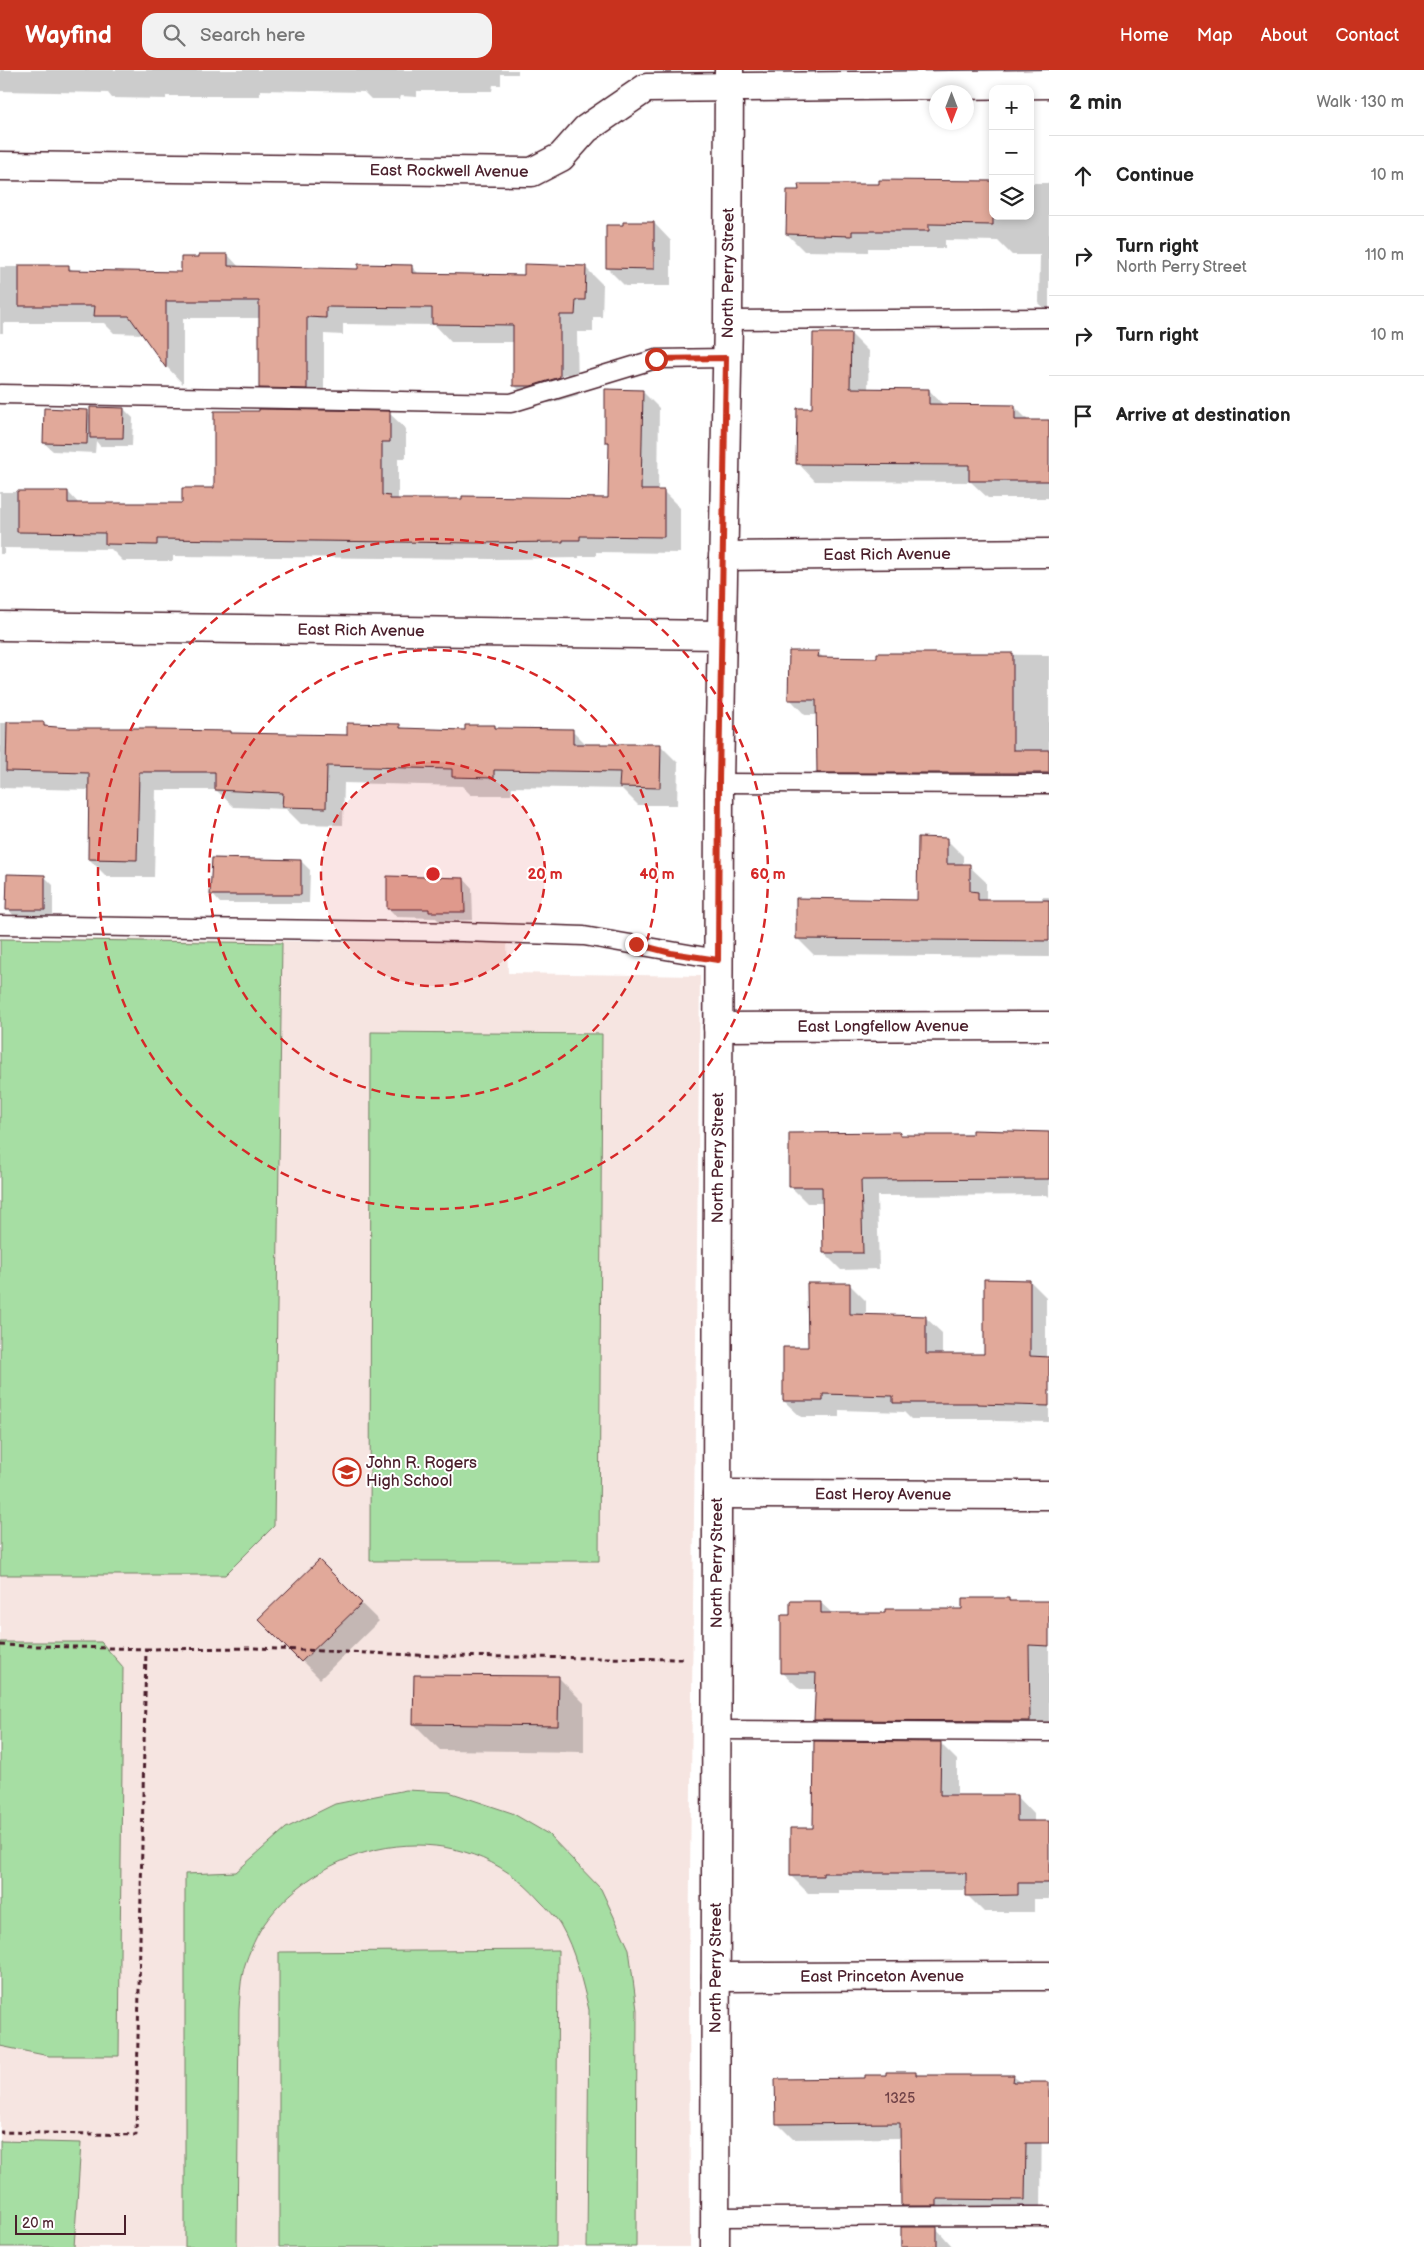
<!DOCTYPE html>
<meta charset="utf-8">
<style>
body{margin:0;font-family:"Balsamiq Sans",sans-serif;background:#f2f2f2;color:#222}
.controls{position:absolute;right:15px;top:15px;display:grid;overflow:hidden;border-radius:10px;box-shadow:0 2px 8px #0003}
.controls button{width:45px;height:45px;display:grid;place-items:center;padding:0;border:0;border-bottom:1px solid #e0e0e0;background:#fff;color:#222;font:25px sans-serif}
.compass{position:absolute;left:929px;top:15px;width:45px;height:45px;border-radius:50%;background:#fff;box-shadow:0 2px 8px #0003;rotate:180deg}
.scale{position:absolute;left:15px;bottom:12px;width:111px;box-sizing:border-box;padding-left:5px;border:2px solid #4a1f2b;border-top:0;font-size:14px;line-height:18px;white-space:nowrap;color:#4a1f2b;-webkit-text-stroke:4px #fff;paint-order:stroke}
.stop{position:absolute;width:15px;height:15px;margin:-11px;border:4px solid #c8321e;border-radius:50%;background:#fff}
.stop.end{background:#c8321e;border-color:#fff;box-shadow:0 1px 5px #0008}
.list{margin:0;padding:0;list-style:none}
h2{display:flex;justify-content:space-between;align-items:center;height:65px;margin:0;padding:0 20px;font-size:21px}
h2 small{font-size:16px;font-weight:400;color:#767676}
.list li{display:grid;grid-template-columns:32px 1fr auto;gap:15px;align-items:center;box-sizing:border-box;height:80px;padding:0 20px;border-top:1px solid #e0e0e0}
.list b{display:block;font-size:19px;white-space:nowrap}
.list p{margin:0;font-size:16px;white-space:nowrap;color:#767676}
.list em{font-size:16px;font-style:normal;color:#767676}
.icon{flex:none;width:28px;height:28px;fill:none;stroke:currentColor;stroke-width:2;stroke-linecap:round;stroke-linejoin:round}
.map{position:relative;flex:none;width:1049px;height:2177px;overflow:hidden}
header{display:flex;align-items:center;gap:30px;box-sizing:border-box;height:70px;padding:0 25px;background:#c8321e;color:#fff}
header strong{font-size:24px}
nav{display:flex;gap:28px;margin-inline-start:auto;font-size:18px}
.search{width:350px;height:45px;background:#f2f2f2;display:flex;align-items:center;gap:12px;box-sizing:border-box;padding:0 18px;border-radius:15px;color:#767676;font-size:19px}
main{display:flex}
aside{flex:1;background:#fff}
.map>svg:first-child{display:block}
.built{fill:#f6e5e1}
.green{fill:#a6dea3;stroke:#787e67}
.shadow{fill:#0003;fill-rule:evenodd}
.building{fill:#e1a99a;stroke:#4a1f2b}
.lines{fill:none;stroke-linecap:round;stroke-linejoin:round}
.lane-casing{stroke:#4a1f2b;stroke-width:21}
.street-casing{stroke:#4a1f2b;stroke-width:31}
.secondary-casing{stroke:#4a1f2b;stroke-width:31}
.path{stroke:#4a1f2b;stroke-width:3;stroke-dasharray:5 4;stroke-linecap:butt}
.lane{stroke:#fff;stroke-width:18}
.street{stroke:#fff;stroke-width:28}
.secondary{stroke:#fff;stroke-width:28}
.route{stroke:#c8321e;stroke-width:6}
.ring{fill:none;stroke:#d62828;stroke-width:2.5;stroke-dasharray:9 6}
.labels{text-anchor:middle;dominant-baseline:central;stroke-width:4;stroke-linejoin:round;paint-order:stroke}
.number-label{font-size:14px;fill:#704247}
.street-label{font-size:16px;fill:#4a1f2b;stroke:#fff}
.poi-label{font-size:16px;fill:#4a1f2b;stroke:#fff;text-anchor:start}
.centre{fill:#d62828;stroke:#fff;stroke-width:2.5}
.ring-label{font-size:15px;text-anchor:middle;font-weight:bold;fill:#d62828;stroke:#fff;stroke-width:4;stroke-linejoin:round;paint-order:stroke}
</style>
<header>
<strong>Wayfind</strong>
<div class="search"><svg class="icon" aria-label="search" viewBox="0 0 24 24"><circle cx="10" cy="10" r="6"/><path d="M15 15l6 6"/></svg>Search here</div>
<nav><a>Home</a><a>Map</a><a>About</a><a>Contact</a></nav>
</header>
<main>
<div class="map">
<svg width="1049" height="2177" viewBox="0 0 1049 2177">
<rect width="100%" height="100%" fill="#fff"/>
<filter id="ink" filterUnits="userSpaceOnUse"><feTurbulence type="fractalNoise" baseFrequency=".02" numOctaves="2"/><feDisplacementMap in="SourceGraphic" scale="10" xChannelSelector="R" yChannelSelector="G"/><feConvolveMatrix kernelMatrix="1 2 1 2 8 2 1 2 1" color-interpolation-filters="sRGB"/></filter>
<g filter="url(#ink)">
<path class="built" d="M 0,868 L 507,873 L 508,903 L 700,906 L 689,1897 L 690,2177 L 0,2177 Z"/>
<path class="green" d="M 0,869 L 282,873 L 274,1456 L 225,1505 L 0,1505 Z
M 371,962 L 602,964 L 599,1491 L 370,1491 Z
M 0,1572 L 101,1572 L 123,1597 L 119,1986 L 49,1986 L 0,1976 Z
M 406,1720 L 449,1722 L 512,1743 L 548,1764 L 601,1819 L 629,1879 L 637,1940 L 636,2177 L 587,2177 L 589,1940 C 582,1911 575,1880 560,1854 C 555,1846 547,1838 540,1831 C 464,1743 326,1764 262,1857 C 256,1866 245,1891 243,1902 C 240,1914 240,1927 239,1940 L 237,2177 L 185,2177 L 185,1804 L 236,1802 L 286,1758 L 335,1734 Z
M 558,1880 L 556,2177 L 279,2177 L 279,1882 Z
M 0,2071 L 81,2073 L 74,2177 L 0,2177 Z"/>
<path class="shadow" d="M 0,0 L 518,0 L 518,4 L 501,4 L 501,15 L 493,15 L 492,21 L 417,21 L 417,27 L 401,26 L 400,29 L 371,29 L 364,22 L 260,20 L 260,26 L 166,26 L 166,29 L 112,28 L 108,23 L 0,21 Z
M 1030,113 L 1049,113 L 1049,243 L 1039,233 L 1040,185 L 1012,185 L 998,171 L 945,170 L 945,178 L 868,178 L 868,182 L 804,181 L 787,164 L 993,146 L 1030,146 Z
M 654,153 L 671,171 L 671,216 L 625,216 L 607,198 L 624,156 Z
M 228,185 L 240,198 L 359,200 L 412,197 L 419,204 L 525,207 L 585,197 L 603,215 L 602,247 L 593,247 L 593,262 L 577,262 L 578,325 L 550,333 L 532,333 L 514,315 L 514,272 L 451,272 L 435,255 L 343,254 L 343,265 L 324,264 L 324,336 L 278,335 L 260,317 L 260,248 L 183,248 L 183,314 L 167,297 L 143,264 L 114,263 L 104,253 L 3,253 L 3,263 L 0,263 L 0,197 L 69,197 L 73,201 L 182,203 ZM 566,304 L 567,306 L 530,317 L 530,315 Z
M 851,264 L 869,282 L 868,320 L 929,320 L 944,336 L 1014,336 L 1029,351 L 1049,351 L 1049,428 L 988,428 L 971,412 L 815,411 L 798,393 L 813,340 Z
M 642,321 L 659,338 L 658,422 L 664,422 L 680,438 L 680,483 L 596,482 L 596,486 L 579,486 L 579,488 L 493,489 L 173,486 L 173,491 L 123,491 L 111,479 L 4,478 L 4,484 L 0,484 L 0,422 L 68,422 L 80,435 L 183,435 L 389,343 L 406,359 L 406,388 L 398,388 L 398,430 L 610,429 L 610,375 L 606,371 Z
M 124,339 L 133,348 L 132,376 L 100,376 L 96,371 L 95,383 L 53,381 L 44,373 L 87,341 L 91,346 Z
M 818,583 L 824,588 L 878,589 L 878,584 L 1049,585 L 1049,719 L 834,718 L 818,702 L 817,645 L 805,645 L 790,629 Z
M 0,653 L 43,653 L 48,658 L 231,662 L 233,665 L 348,666 L 400,655 L 404,660 L 467,661 L 495,656 L 498,659 L 572,660 L 587,675 L 660,675 L 678,693 L 677,735 L 638,735 L 622,719 L 512,717 L 511,725 L 471,725 L 462,716 L 344,713 L 343,755 L 301,754 L 286,739 L 234,737 L 216,720 L 156,720 L 154,807 L 107,807 L 89,789 L 90,720 L 0,718 Z
M 946,769 L 963,786 L 963,796 L 969,796 L 986,812 L 986,832 L 1042,832 L 1042,827 L 1049,827 L 1049,887 L 814,885 L 797,868 L 918,832 Z
M 301,791 L 310,800 L 309,833 L 220,833 L 212,824 Z
M 44,806 L 53,815 L 53,849 L 16,848 L 8,839 Z
M 464,809 L 472,818 L 473,850 L 439,851 L 436,848 L 397,847 L 388,838 Z
M 900,1063 L 903,1066 L 1049,1063 L 1049,1127 L 1047,1125 L 877,1126 L 879,1199 L 841,1200 L 824,1183 L 823,1133 L 807,1133 L 790,1116 Z
M 1030,1211 L 1046,1227 L 1046,1288 L 1049,1288 L 1049,1352 L 995,1351 L 993,1349 L 911,1349 L 904,1342 L 839,1340 L 839,1347 L 801,1347 L 784,1331 L 809,1278 L 849,1214 L 866,1231 L 866,1245 L 925,1247 L 942,1263 L 942,1285 L 985,1286 Z
M 319,1492 L 379,1551 L 320,1609 L 260,1549 Z
M 1009,1529 L 1012,1532 L 1049,1532 L 1049,1668 L 833,1667 L 815,1649 L 816,1619 L 800,1619 L 782,1602 L 791,1546 L 820,1532 L 833,1544 L 886,1544 L 963,1540 Z
M 558,1607 L 584,1633 L 584,1682 L 440,1680 L 414,1654 Z
M 940,1673 L 957,1690 L 957,1726 L 1017,1726 L 1034,1744 L 1034,1753 L 1049,1753 L 1049,1829 L 1034,1829 L 1034,1842 L 984,1842 L 967,1825 L 967,1820 L 839,1820 L 839,1823 L 808,1823 L 791,1806 L 815,1759 Z
M 916,2004 L 918,2006 L 1013,2006 L 1042,2029 L 1041,2146 L 918,2151 L 902,2135 L 901,2068 L 793,2069 L 777,2053 L 866,2009 Z
M 936,2158 L 953,2177 L 900,2177 L 900,2166 Z"/>
<path class="building" d="M 879,110 L 993,111 L 993,155 L 929,154 L 929,161 L 852,161 L 852,166 L 786,164 L 787,120 L 799,120 L 798,114 L 879,114 Z
M 623,152 L 654,152 L 654,199 L 606,198 L 606,155 L 623,155 Z
M 199,184 L 228,184 L 228,196 L 358,199 L 358,194 L 412,195 L 412,203 L 524,205 L 524,194 L 586,196 L 585,230 L 576,230 L 575,245 L 560,245 L 560,307 L 531,316 L 513,316 L 513,255 L 432,254 L 432,238 L 326,237 L 326,248 L 307,247 L 307,319 L 259,318 L 259,231 L 166,231 L 166,298 L 129,246 L 94,246 L 95,236 L 19,236 L 19,195 L 69,195 L 69,200 L 181,202 L 181,187 L 199,187 Z
M 813,263 L 851,263 L 850,318 L 929,319 L 929,334 L 1015,335 L 1015,350 L 1049,350 L 1049,411 L 969,411 L 969,395 L 796,394 L 797,338 L 812,338 Z
M 605,319 L 643,320 L 641,420 L 664,420 L 664,467 L 580,466 L 580,470 L 563,470 L 563,472 L 476,473 L 157,469 L 157,475 L 105,474 L 105,463 L 17,462 L 17,421 L 68,421 L 68,433 L 182,433 L 182,418 L 214,418 L 214,341 L 259,341 L 259,339 L 390,341 L 390,372 L 382,372 L 382,425 L 390,426 L 390,429 L 462,429 L 462,426 L 608,428 L 609,372 L 605,372 Z
M 90,337 L 124,338 L 123,368 L 90,368 Z
M 44,338 L 88,340 L 87,374 L 43,373 Z
M 789,581 L 819,581 L 818,587 L 877,588 L 877,583 L 1013,583 L 1013,680 L 1049,680 L 1049,703 L 817,703 L 816,630 L 788,630 Z
M 7,652 L 44,652 L 44,656 L 70,658 L 156,658 L 156,660 L 231,661 L 231,663 L 347,665 L 347,653 L 400,654 L 400,658 L 465,660 L 465,655 L 495,655 L 495,658 L 573,659 L 573,674 L 661,674 L 660,718 L 619,717 L 620,702 L 494,700 L 494,708 L 452,707 L 452,699 L 327,696 L 326,738 L 282,737 L 283,723 L 215,720 L 215,702 L 139,702 L 137,790 L 88,789 L 89,703 L 6,701 Z
M 918,767 L 947,768 L 947,794 L 970,794 L 970,821 L 978,822 L 978,830 L 1049,830 L 1049,871 L 796,869 L 796,828 L 917,830 Z
M 212,788 L 301,790 L 301,825 L 210,825 Z
M 7,804 L 45,805 L 45,840 L 6,840 Z
M 387,806 L 464,808 L 465,842 L 429,842 L 429,839 L 387,839 Z
M 972,1060 L 1049,1062 L 1049,1109 L 861,1110 L 863,1183 L 823,1183 L 822,1117 L 789,1117 L 789,1063 L 900,1062 L 900,1065 L 972,1065 Z
M 984,1209 L 1030,1210 L 1030,1286 L 1049,1287 L 1049,1336 L 977,1334 L 977,1333 L 893,1333 L 893,1326 L 823,1324 L 823,1331 L 783,1331 L 783,1277 L 808,1277 L 807,1213 L 850,1213 L 850,1244 L 926,1246 L 926,1284 L 984,1284 Z
M 319,1490 L 362,1533 L 301,1592 L 258,1549 Z
M 962,1528 L 1009,1528 L 1009,1531 L 1049,1531 L 1049,1576 L 1029,1575 L 1030,1651 L 814,1650 L 816,1603 L 781,1603 L 781,1545 L 790,1545 L 790,1531 L 821,1531 L 821,1543 L 885,1543 L 885,1539 L 962,1539 Z
M 414,1605 L 559,1606 L 558,1656 L 413,1654 Z
M 814,1671 L 941,1672 L 940,1725 L 1017,1725 L 1017,1751 L 1049,1751 L 1049,1813 L 1018,1813 L 1018,1825 L 966,1826 L 966,1803 L 823,1803 L 823,1806 L 790,1806 L 790,1758 L 813,1758 Z
M 886,2002 L 916,2002 L 916,2005 L 1014,2005 L 1013,2012 L 1049,2012 L 1049,2073 L 1026,2073 L 1025,2130 L 937,2129 L 937,2136 L 901,2136 L 900,2053 L 776,2054 L 775,2009 L 865,2008 L 865,2005 L 886,2005 Z
M 901,2157 L 937,2157 L 937,2177 L 901,2177 Z"/>
<g class="lines">
<g class="lane-casing">
<path id="lane" d="M 728,250 L 1049,248
M 0,324 L 511,333 L 656,289 L 726,288
M 719,713 L 1049,714
M 0,855 L 462,862 L 584,866 L 718,889
M 716,1660 L 1049,1662
M 715,2147 L 1049,2146"/>
</g>
<g class="street-casing">
<g id="street">
<path id="s1" d="M 0,96 L 532,102 L 561,87 L 586,59 L 646,18 L 1049,14"/>
<path id="s2" d="M 723,486 L 1049,483"/>
<path id="s3" d="M 0,556 L 721,565"/>
<path id="s4" d="M 718,957 L 1049,956"/>
<path id="s5" d="M 717,1424 L 1049,1425"/>
<path id="s6" d="M 716,1907 L 1049,1906"/>
</g>
</g>
<g class="secondary-casing">
<g id="secondary">
<path id="s7" d="M 715,2177 L 719,713 L 728,250 L 729,0"/>
</g>
</g>
<path class="path" d="M 0,1575 L 146,1579 L 136,2065 L 0,2062
M 146,1579 L 255,1578 L 437,1586 L 683,1589"/>
<use href="#lane" class="lane"/>
<use href="#street" class="street"/>
<use href="#secondary" class="secondary"/>
</g>
</g>
<g class="lines" filter="url(#ink)">
<path class="route" d="M 636,874 L 671,883 L 718,890 L 719,713 L 726,288 L 656,289"/>
</g>
<circle cx="433" cy="804" r="112" fill="#d62828" fill-opacity=".12"/>
<g class="ring">
<circle cx="433" cy="804" r="112"/>
<circle cx="433" cy="804" r="224"/>
<circle cx="433" cy="804" r="335"/>
</g>
<defs>
<g id="school-ring" transform="scale(1.4375)"><circle r="9.5" fill="#fff" stroke="#c8321e" stroke-width="1.5"/><path d="M0-5L7-2L0 1L-7-2ZM-4 1L0 2.5L4 1V4Q0 6-4 4Z" fill="#c8321e"/></g>
</defs>
<g fill-rule="evenodd">
<use href="#school-ring" x="347" y="1402"/>
</g>
<g class="labels">
<g class="number-label">
<text x="900" y="2028">1325</text>
</g>
<g class="street-label">
<text stroke="none"><textPath href="#s1" startOffset="449">East Rockwell Avenue</textPath></text>
<text stroke="none"><textPath href="#s7" startOffset="1974">North Perry Street</textPath></text>
<text stroke="none"><textPath href="#s2" startOffset="164">East Rich Avenue</textPath></text>
<text stroke="none"><textPath href="#s3" startOffset="361">East Rich Avenue</textPath></text>
<text stroke="none"><textPath href="#s4" startOffset="165">East Longfellow Avenue</textPath></text>
<text stroke="none"><textPath href="#s7" startOffset="1089">North Perry Street</textPath></text>
<text stroke="none"><textPath href="#s5" startOffset="166">East Heroy Avenue</textPath></text>
<text stroke="none"><textPath href="#s7" startOffset="684">North Perry Street</textPath></text>
<text stroke="none"><textPath href="#s7" startOffset="279">North Perry Street</textPath></text>
<text stroke="none"><textPath href="#s6" startOffset="166">East Princeton Avenue</textPath></text>
</g>
<g class="poi-label">
<text x="366" y="1393">John R. Rogers<tspan x="366" dy="18">High School</tspan></text>
</g>
</g>
<circle cx="433" cy="804" r="8" class="centre"/>
<g class="ring-label">
<text x="545" y="809">20 m</text>
<text x="657" y="809">40 m</text>
<text x="768" y="809">60 m</text>
</g>
</svg>
<div class="controls">
<button>+</button>
<button>−</button>
<button><svg class="icon" aria-label="layers" viewBox="0 0 24 24"><path d="M12 4l9 5-9 5-9-5zM3 14l9 5 9-5"/></svg></button>
</div>
<svg class="compass" viewBox="-18 -18 36 36"><path d="M0-13l5 13h-10z" fill="#e53935"/><path d="M0 13l5-13h-10z" fill="#767676"/></svg>
<div class="scale">20 m</div>
<div class="stop" style="left:656px;top:289px"></div>
<div class="stop end" style="left:636px;top:874px"></div>
</div>
<aside>
<h2>2 min<small>Walk · 130 m</small></h2>
<ul class="list">
<li><svg class="icon" aria-label="ahead" viewBox="0 0 24 24"><path d="M12 20V5M6 11l6-6 6 6"/></svg><div><b>Continue</b></div><em>10 m</em></li>
<li><svg class="icon" aria-label="right" viewBox="0 0 24 24"><path d="M7 20v-9h11M14 6l5 5-5 5"/></svg><div><b>Turn right</b><p>North Perry Street</p></div><em>110 m</em></li>
<li><svg class="icon" aria-label="right" viewBox="0 0 24 24"><path d="M7 20v-9h11M14 6l5 5-5 5"/></svg><div><b>Turn right</b></div><em>10 m</em></li>
<li><svg class="icon" aria-label="arrive" viewBox="0 0 24 24"><path d="M6 21V4h12l-3 4 3 4H6"/></svg><div><b>Arrive at destination</b></div></li>
</ul>
</aside>
</main>
